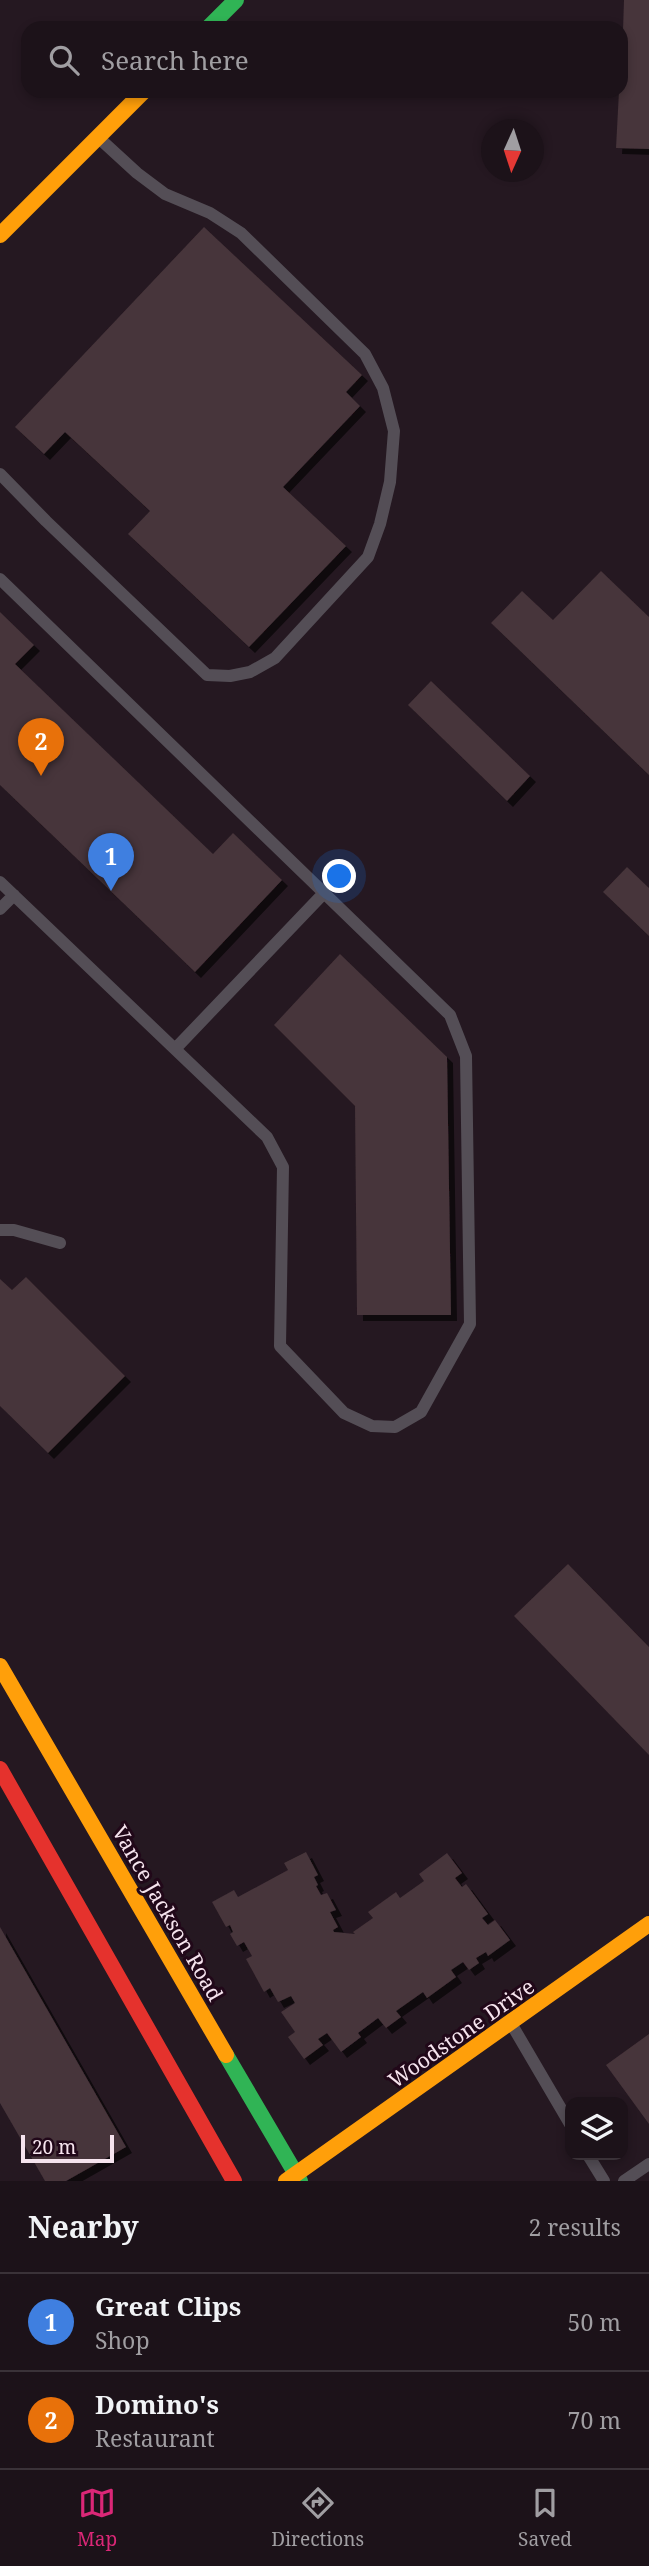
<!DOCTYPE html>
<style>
body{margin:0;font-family:"Noto Serif",serif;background:#251b22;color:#f1f3f6}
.controls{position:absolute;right:21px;bottom:21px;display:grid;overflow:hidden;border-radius:14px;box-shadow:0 4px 10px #0003}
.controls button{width:63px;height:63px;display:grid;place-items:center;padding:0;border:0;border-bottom:2px solid #3a3238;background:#1c1219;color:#f1f3f6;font:35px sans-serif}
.compass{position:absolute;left:481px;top:119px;width:63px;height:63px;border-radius:50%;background:#1c1219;box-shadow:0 4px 10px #0003;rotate:183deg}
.scale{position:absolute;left:21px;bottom:18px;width:93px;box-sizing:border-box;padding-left:7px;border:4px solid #f6e4ee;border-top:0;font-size:19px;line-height:24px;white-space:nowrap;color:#f6e4ee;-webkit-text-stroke:5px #210819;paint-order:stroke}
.you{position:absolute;left:340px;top:877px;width:24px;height:24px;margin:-18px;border:5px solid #fff;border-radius:50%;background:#1a73e8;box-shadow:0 0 0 10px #1a73e833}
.badge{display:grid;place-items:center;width:46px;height:46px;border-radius:50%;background:#db2777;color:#fff;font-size:23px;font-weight:700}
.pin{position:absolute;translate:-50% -58px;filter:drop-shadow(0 2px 4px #0008)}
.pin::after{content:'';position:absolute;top:37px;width:24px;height:21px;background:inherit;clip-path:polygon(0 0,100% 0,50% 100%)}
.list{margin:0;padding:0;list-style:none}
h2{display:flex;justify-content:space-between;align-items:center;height:91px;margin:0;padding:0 28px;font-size:30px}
h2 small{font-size:23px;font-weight:400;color:#a09ea2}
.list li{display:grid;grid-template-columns:46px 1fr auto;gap:21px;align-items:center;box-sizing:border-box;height:98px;padding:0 28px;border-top:2px solid #3a3238}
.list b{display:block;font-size:26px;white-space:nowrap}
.list p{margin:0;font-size:23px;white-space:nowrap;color:#a09ea2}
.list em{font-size:23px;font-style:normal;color:#a09ea2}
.icon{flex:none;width:38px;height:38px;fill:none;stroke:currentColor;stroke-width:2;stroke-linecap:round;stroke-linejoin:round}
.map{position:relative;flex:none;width:649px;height:2181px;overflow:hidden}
.search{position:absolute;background:#1c1219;box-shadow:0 4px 10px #0003;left:21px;right:21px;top:21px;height:77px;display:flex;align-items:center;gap:18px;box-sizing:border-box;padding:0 24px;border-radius:21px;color:#a09ea2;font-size:26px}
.sheet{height:287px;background:#1c1219}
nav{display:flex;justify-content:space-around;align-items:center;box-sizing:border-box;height:98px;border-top:2px solid #3a3238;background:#1c1219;font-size:19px;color:#a09ea2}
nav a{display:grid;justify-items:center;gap:4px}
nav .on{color:#db2777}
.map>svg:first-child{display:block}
.building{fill:#46343a;filter:url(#shadow)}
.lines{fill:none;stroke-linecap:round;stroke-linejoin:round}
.lane{stroke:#544e56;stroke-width:12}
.fast{stroke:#30b455;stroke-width:16}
.slow{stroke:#ff9f0a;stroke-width:16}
.jam{stroke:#e5322d;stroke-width:16}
.labels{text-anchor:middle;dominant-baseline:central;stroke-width:6;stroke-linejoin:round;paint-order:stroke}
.street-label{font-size:21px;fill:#f6e4ee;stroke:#210819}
</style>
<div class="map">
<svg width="649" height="2181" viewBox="0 0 649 2181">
<defs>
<filter id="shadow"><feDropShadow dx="6" dy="6" stdDeviation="0" flood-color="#0009"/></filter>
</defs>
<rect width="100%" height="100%" fill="#251821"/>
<path class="building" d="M 624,0 L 649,0 L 649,149 L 616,148 L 619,91 L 621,91 Z
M 204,227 L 362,375 L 346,392 L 360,406 L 283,487 L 346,546 L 249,647 L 128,534 L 150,511 L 65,432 L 44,454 L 15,427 Z
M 601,571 L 649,617 L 649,775 L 491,623 L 522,591 L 553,620 Z
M 0,612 L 34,645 L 15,664 L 213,854 L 233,833 L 282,880 L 195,972 L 0,785 Z
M 431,681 L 530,776 L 507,801 L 408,705 Z
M 627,867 L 649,888 L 649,936 L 603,892 Z
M 340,954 L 447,1057 L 451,1315 L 357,1315 L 355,1106 L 274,1025 Z
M 26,1277 L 125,1376 L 48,1453 L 0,1406 L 0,1279 L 12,1290 Z
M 568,1564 L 649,1647 L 649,1755 L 514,1616 Z
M 306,1852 L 318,1875 L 314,1877 L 318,1885 L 316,1886 L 321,1895 L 327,1893 L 336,1910 L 330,1912 L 338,1927 L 333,1930 L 334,1932 L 355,1934 L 353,1932 L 373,1918 L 368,1912 L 396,1892 L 400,1898 L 424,1881 L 419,1874 L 447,1853 L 462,1873 L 455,1878 L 462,1887 L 466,1884 L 488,1914 L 482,1918 L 488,1925 L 495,1920 L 510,1940 L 488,1956 L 486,1952 L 476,1958 L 479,1963 L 469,1970 L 463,1962 L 451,1970 L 456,1977 L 427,1998 L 423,1992 L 396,2011 L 401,2017 L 386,2028 L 378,2018 L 358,2033 L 361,2037 L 341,2052 L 327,2033 L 318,2039 L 323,2045 L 304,2059 L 288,2037 L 295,2032 L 281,2012 L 295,2003 L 291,1996 L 278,2002 L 270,1988 L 264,1992 L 246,1959 L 252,1956 L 244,1942 L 237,1946 L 230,1934 L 233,1932 L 230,1925 L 226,1927 L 212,1902 L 234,1890 L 238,1897 L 288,1870 L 284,1863 Z
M 0,1927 L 126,2147 L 66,2181 L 45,2181 L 0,2103 Z
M 649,2034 L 649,2124 L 606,2065 Z"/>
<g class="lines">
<path class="lane" d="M 0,474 L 46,521 L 207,675 L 230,676 L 250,672 L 275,658 L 368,557 L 380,524 L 390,482 L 394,431 L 383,388 L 365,354 L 241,233 L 210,213 L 165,194 L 137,173 L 101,140
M 0,579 L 450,1015 L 466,1056 L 470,1324 L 421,1412 L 395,1427 L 372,1426 L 344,1413 L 280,1346 L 283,1167 L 267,1137 L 0,882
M 0,909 L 14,895
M 175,1049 L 324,893
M 0,1230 L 14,1230 L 60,1243
M 512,2025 L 570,2124
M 588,2155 L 604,2181
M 624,2181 L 649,2164"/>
<path class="fast" d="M 208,28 L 236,0
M 226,2055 L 300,2181"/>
<path class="slow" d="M 0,235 L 144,91
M 0,1666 L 226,2055
M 286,2181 L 649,1924"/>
<path class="jam" d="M 0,1769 L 234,2181"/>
</g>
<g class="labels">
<g class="street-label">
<text transform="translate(168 1913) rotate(60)">Vance Jackson Road</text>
<text transform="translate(461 2033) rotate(-35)">Woodstone Drive</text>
</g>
</g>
</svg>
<div class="controls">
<button><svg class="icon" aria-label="layers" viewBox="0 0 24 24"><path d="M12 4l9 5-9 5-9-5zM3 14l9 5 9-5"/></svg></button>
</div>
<svg class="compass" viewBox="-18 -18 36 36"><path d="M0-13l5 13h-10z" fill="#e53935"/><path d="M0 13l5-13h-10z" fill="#a09ea2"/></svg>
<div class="scale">20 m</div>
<div class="you"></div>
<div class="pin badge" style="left:111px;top:891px;background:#3f7fe0">1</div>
<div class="pin badge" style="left:41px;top:776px;background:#e8710a">2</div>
<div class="search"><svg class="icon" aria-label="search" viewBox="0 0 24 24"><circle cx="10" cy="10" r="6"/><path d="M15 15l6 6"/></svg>Search here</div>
</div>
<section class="sheet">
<h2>Nearby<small>2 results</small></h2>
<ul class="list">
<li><span class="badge" style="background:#3f7fe0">1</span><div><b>Great Clips</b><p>Shop</p></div><em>50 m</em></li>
<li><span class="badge" style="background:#e8710a">2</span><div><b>Domino's</b><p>Restaurant</p></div><em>70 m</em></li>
</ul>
</section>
<nav>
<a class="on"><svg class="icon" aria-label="map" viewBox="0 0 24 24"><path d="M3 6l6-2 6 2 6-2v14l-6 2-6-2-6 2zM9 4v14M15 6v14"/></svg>Map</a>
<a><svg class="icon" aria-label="directions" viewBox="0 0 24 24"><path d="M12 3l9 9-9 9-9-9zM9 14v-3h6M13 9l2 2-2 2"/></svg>Directions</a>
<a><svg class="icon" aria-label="saved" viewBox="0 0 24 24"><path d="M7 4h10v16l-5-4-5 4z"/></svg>Saved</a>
</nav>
